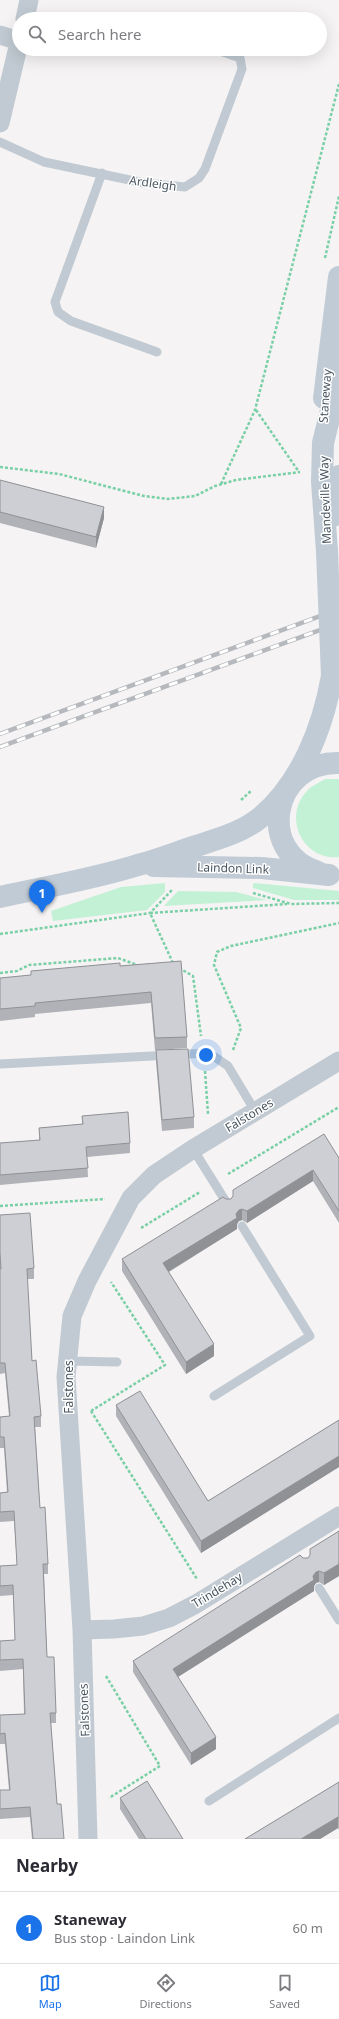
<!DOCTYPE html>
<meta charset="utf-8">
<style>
body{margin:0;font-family:"Noto Sans",sans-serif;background:#f2f2f3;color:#2b2b33}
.you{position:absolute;left:206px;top:1055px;width:14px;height:14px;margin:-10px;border:3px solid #fff;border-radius:50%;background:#1a73e8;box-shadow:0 0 0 6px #1a73e833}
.badge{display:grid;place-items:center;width:26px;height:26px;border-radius:50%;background:#1a73e8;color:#fff;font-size:13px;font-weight:700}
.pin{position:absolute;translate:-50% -33px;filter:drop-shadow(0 1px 2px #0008)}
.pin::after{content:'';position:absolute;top:21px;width:14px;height:12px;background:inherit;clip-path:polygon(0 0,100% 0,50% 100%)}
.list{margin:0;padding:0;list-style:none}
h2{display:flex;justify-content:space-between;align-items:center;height:52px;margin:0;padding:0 16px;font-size:17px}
h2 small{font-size:13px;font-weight:400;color:#7c7c81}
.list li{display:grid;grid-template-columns:26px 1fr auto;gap:12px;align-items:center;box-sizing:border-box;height:72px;padding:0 16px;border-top:1px solid #e1e1e2}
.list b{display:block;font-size:15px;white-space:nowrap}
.list p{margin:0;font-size:13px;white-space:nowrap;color:#7c7c81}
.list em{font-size:13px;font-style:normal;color:#7c7c81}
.icon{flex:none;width:22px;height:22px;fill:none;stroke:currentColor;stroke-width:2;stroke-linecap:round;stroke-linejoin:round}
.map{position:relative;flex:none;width:339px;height:1839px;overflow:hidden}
.search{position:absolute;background:#fff;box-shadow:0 4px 16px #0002;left:12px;right:12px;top:12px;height:44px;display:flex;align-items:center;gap:10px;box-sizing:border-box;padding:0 14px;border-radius:22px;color:#7c7c81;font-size:15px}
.sheet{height:124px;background:#fff}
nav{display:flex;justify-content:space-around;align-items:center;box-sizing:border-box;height:56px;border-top:1px solid #e1e1e2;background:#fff;font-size:11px;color:#7c7c81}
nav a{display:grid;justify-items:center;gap:2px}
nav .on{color:#1a73e8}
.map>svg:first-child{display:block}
.green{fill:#c3f1d5}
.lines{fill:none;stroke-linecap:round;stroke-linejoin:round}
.path{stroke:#7ad0a6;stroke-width:2.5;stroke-dasharray:3 2;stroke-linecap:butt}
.service{stroke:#c1cad2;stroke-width:9}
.minor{stroke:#c1cad2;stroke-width:19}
.secondary{stroke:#c1cbd6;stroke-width:22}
.rail-casing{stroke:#b5b8bd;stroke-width:4.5}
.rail{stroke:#fff;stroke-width:3;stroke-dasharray:9;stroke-linecap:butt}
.secondary-bridge{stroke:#c1cbd6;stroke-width:22}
.wall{fill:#b0b2b7}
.shaded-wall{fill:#909195}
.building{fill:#cdcfd5;stroke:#909195}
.labels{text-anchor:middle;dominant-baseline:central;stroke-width:3;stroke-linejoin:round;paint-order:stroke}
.street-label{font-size:12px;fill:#4a5661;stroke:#fff}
</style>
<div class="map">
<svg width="339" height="1839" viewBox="0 0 339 1839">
<rect width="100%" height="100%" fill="#f5f3f3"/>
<path class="green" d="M 325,779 L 339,779 L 339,857 C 303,861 282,817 307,791 C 311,786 319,783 325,779 Z
M 165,883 L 165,892 L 147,910 L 53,921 L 51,911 L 121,887 Z
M 253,883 L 339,891 L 339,900 L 294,900 L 253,888 Z
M 178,891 L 236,892 L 267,900 L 164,906 Z"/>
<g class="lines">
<path class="path" d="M 325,258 L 339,196
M 256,410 L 299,472
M 0,467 L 59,474 L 144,496 L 168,499 L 195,496 L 215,486 L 236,480 L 300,472
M 221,484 L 255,410 L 339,84
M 241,800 L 252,790
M 253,893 L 291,904 L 339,903
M 0,934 L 150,913 L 172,890
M 173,963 L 150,913 L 287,904
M 179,968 L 193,976 L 201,1036
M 0,973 L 17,971 L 29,965 L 118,958 L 140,966
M 233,1050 L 241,1028 L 214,965 L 217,952 L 231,946 L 339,923
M 205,1071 L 208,1114
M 228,1174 L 339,1107
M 0,1206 L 105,1199
M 141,1228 L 200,1192
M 91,1411 L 197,1579
M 91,1411 L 165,1365 L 111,1282
M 106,1676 L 160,1766 L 109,1798"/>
<path class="service" d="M 0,142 L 44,162 L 144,183 L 185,187 L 199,178 L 205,169 L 242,69 L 240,58 L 214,49
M 102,173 L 55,302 L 58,312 L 71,321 L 157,352
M 0,1064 L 209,1053 L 228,1066 L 255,1111
M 193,1149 L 228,1205
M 68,1361 L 117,1362
M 214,1396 L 310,1336 L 242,1226
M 319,1588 L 339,1620
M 209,1801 L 339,1718"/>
<path class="minor" d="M 25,19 L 29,0
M 0,35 L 19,41
M 0,123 L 19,43
M 82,1630 L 114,1629 L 143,1626 L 169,1618 L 196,1604 L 339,1516
M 88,1839 L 82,1630 L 66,1377 L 72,1316 L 87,1281 L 131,1198 L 154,1175 L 193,1149 L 339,1061"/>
<path class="secondary" d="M 324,398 L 339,277
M 333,516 L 339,476
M 327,551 L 322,482 L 323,443 L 339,378
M 154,866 L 262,868 L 329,875
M 318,872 C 255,853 272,761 339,763
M 0,897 C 46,887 93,879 138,865 C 157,860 175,853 193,847 C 217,839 242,833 261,817 C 302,782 323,727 332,676"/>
<g class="rail-casing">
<path id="rail" d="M 0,734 L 339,609
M 0,747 L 339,623"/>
</g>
<use href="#rail" class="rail"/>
<path class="secondary-bridge" d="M 327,551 L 332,676"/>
</g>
<path class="wall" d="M 0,480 L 104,518 L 96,548 L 0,523 Z
M 181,961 L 187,1037 L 187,1048 L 155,1050 L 151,1003 L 35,1014 L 35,1017 L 0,1021 L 0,978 L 31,975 L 31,971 L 120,966 Z
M 156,1050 L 194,1117 L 194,1128 L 162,1131 L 156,1062 Z
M 82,1116 L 130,1143 L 130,1153 L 87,1157 L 88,1177 L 0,1185 L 0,1143 L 39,1140 L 39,1128 L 82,1124 Z
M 339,1158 L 339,1223 L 313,1181 L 247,1223 L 242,1220 L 239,1221 L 237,1224 L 237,1229 L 169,1272 L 214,1356 L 186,1374 L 122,1271 L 122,1259 L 226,1199 L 231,1199 Z
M 0,1215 L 34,1268 L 34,1279 L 27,1279 L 32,1361 L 41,1416 L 41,1427 L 35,1427 L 40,1508 L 48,1564 L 48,1574 L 44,1574 L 47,1657 L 56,1713 L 56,1723 L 51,1723 L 57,1804 L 64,1839 L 32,1839 L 30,1817 L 0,1819 L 0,1790 L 9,1790 L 5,1744 L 0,1744 L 0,1715 L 24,1714 L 23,1669 L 0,1671 L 0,1641 L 15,1640 L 13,1595 L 0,1596 L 0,1566 L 17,1565 L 14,1521 L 0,1522 L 0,1493 L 7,1492 L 4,1448 L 0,1448 L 0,1417 L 9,1416 L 5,1373 L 0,1374 Z
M 116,1405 L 208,1501 L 339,1420 L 339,1467 L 201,1553 L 116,1416 Z
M 339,1531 L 339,1576 L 324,1585 L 319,1582 L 316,1583 L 314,1586 L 314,1591 L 178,1677 L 216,1749 L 191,1765 L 133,1672 L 133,1661 L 303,1558 L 308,1558 L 310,1556 L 310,1549 Z
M 339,1782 L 339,1830 L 338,1828 L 320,1839 L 245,1839 Z
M 120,1798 L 183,1839 L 139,1839 L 120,1809 Z"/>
<path class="shaded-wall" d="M 104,507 L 104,518 L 96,548 L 96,537 Z
M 313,1170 L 313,1181 L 247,1223 L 247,1211 Z
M 242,1209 L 242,1220 L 239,1221 L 237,1224 L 237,1229 L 163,1275 L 163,1263 L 236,1214 L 239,1210 Z
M 214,1344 L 214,1356 L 186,1374 L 186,1362 Z
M 339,1456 L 339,1467 L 201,1553 L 201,1541 Z
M 339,1564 L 339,1576 L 324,1585 L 324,1573 Z
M 319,1571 L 319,1582 L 316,1583 L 314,1586 L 314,1591 L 173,1680 L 173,1669 L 313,1576 L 316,1572 Z
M 216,1737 L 216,1749 L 191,1765 L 191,1753 Z
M 338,1817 L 338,1828 L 320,1839 L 301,1839 Z"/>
<path class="building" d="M 0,480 L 104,507 L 96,537 L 0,512 Z
M 181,961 L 187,1037 L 155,1038 L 151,992 L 35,1003 L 35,1006 L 0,1009 L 0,978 L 31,975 L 31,971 L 120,963 L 120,966 Z
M 188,1049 L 194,1117 L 162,1120 L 156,1050 Z
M 128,1112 L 130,1143 L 86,1147 L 88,1168 L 0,1175 L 0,1143 L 40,1140 L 39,1128 L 83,1124 L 82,1116 Z
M 324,1134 L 339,1158 L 339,1211 L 313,1170 L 247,1211 L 242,1209 L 239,1210 L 236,1214 L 237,1218 L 163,1263 L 214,1344 L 186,1362 L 122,1259 L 223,1197 L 226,1199 L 231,1199 L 233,1196 L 233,1190 Z
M 30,1213 L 34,1268 L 27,1269 L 32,1361 L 36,1360 L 41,1416 L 34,1417 L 40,1508 L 45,1507 L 48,1564 L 43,1564 L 47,1657 L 54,1657 L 56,1713 L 50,1713 L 57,1804 L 61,1804 L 64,1839 L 33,1839 L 30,1807 L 0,1809 L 0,1790 L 10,1790 L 5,1733 L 0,1734 L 0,1715 L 25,1714 L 23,1659 L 0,1660 L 0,1641 L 15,1640 L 13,1585 L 0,1586 L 0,1566 L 17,1565 L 14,1511 L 0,1512 L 0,1493 L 8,1492 L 4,1437 L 0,1437 L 0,1417 L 10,1416 L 5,1363 L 0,1363 L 0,1269 L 1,1269 L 0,1253 L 0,1215 Z
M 140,1391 L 208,1501 L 339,1420 L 339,1456 L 201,1541 L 116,1405 Z
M 339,1531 L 339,1564 L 324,1573 L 319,1571 L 316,1572 L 313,1576 L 314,1580 L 173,1669 L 216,1737 L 191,1753 L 133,1661 L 300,1555 L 303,1558 L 308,1558 L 310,1555 L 310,1549 Z
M 147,1781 L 183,1839 L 146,1839 L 120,1798 Z
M 339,1782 L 339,1818 L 338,1817 L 301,1839 L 245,1839 Z"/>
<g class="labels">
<g class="street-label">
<text transform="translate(153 183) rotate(8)">Ardleigh</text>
<text transform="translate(325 396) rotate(-86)">Staneway</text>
<text transform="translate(325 500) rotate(-92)">Mandeville Way</text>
<text transform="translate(233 868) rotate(2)">Laindon Link</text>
<text transform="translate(249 1115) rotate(-31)">Falstones</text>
<text transform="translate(68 1387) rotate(-90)">Falstones</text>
<text transform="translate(217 1590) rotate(-31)">Trindehay</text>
<text transform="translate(84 1710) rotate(-92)">Falstones</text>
</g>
</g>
</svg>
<div class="you"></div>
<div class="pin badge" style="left:42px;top:913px">1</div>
<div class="search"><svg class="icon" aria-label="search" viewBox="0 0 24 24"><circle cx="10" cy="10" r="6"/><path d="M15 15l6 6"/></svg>Search here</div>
</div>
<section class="sheet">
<h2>Nearby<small></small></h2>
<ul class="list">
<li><span class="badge">1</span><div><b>Staneway</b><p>Bus stop · Laindon Link</p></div><em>60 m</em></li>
</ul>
</section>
<nav>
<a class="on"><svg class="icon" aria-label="map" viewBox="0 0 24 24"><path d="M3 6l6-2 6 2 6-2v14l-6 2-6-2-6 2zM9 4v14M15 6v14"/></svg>Map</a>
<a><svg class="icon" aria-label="directions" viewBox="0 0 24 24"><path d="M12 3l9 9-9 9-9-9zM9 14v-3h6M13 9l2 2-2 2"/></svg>Directions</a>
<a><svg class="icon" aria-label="saved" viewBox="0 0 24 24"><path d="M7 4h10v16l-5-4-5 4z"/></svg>Saved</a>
</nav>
